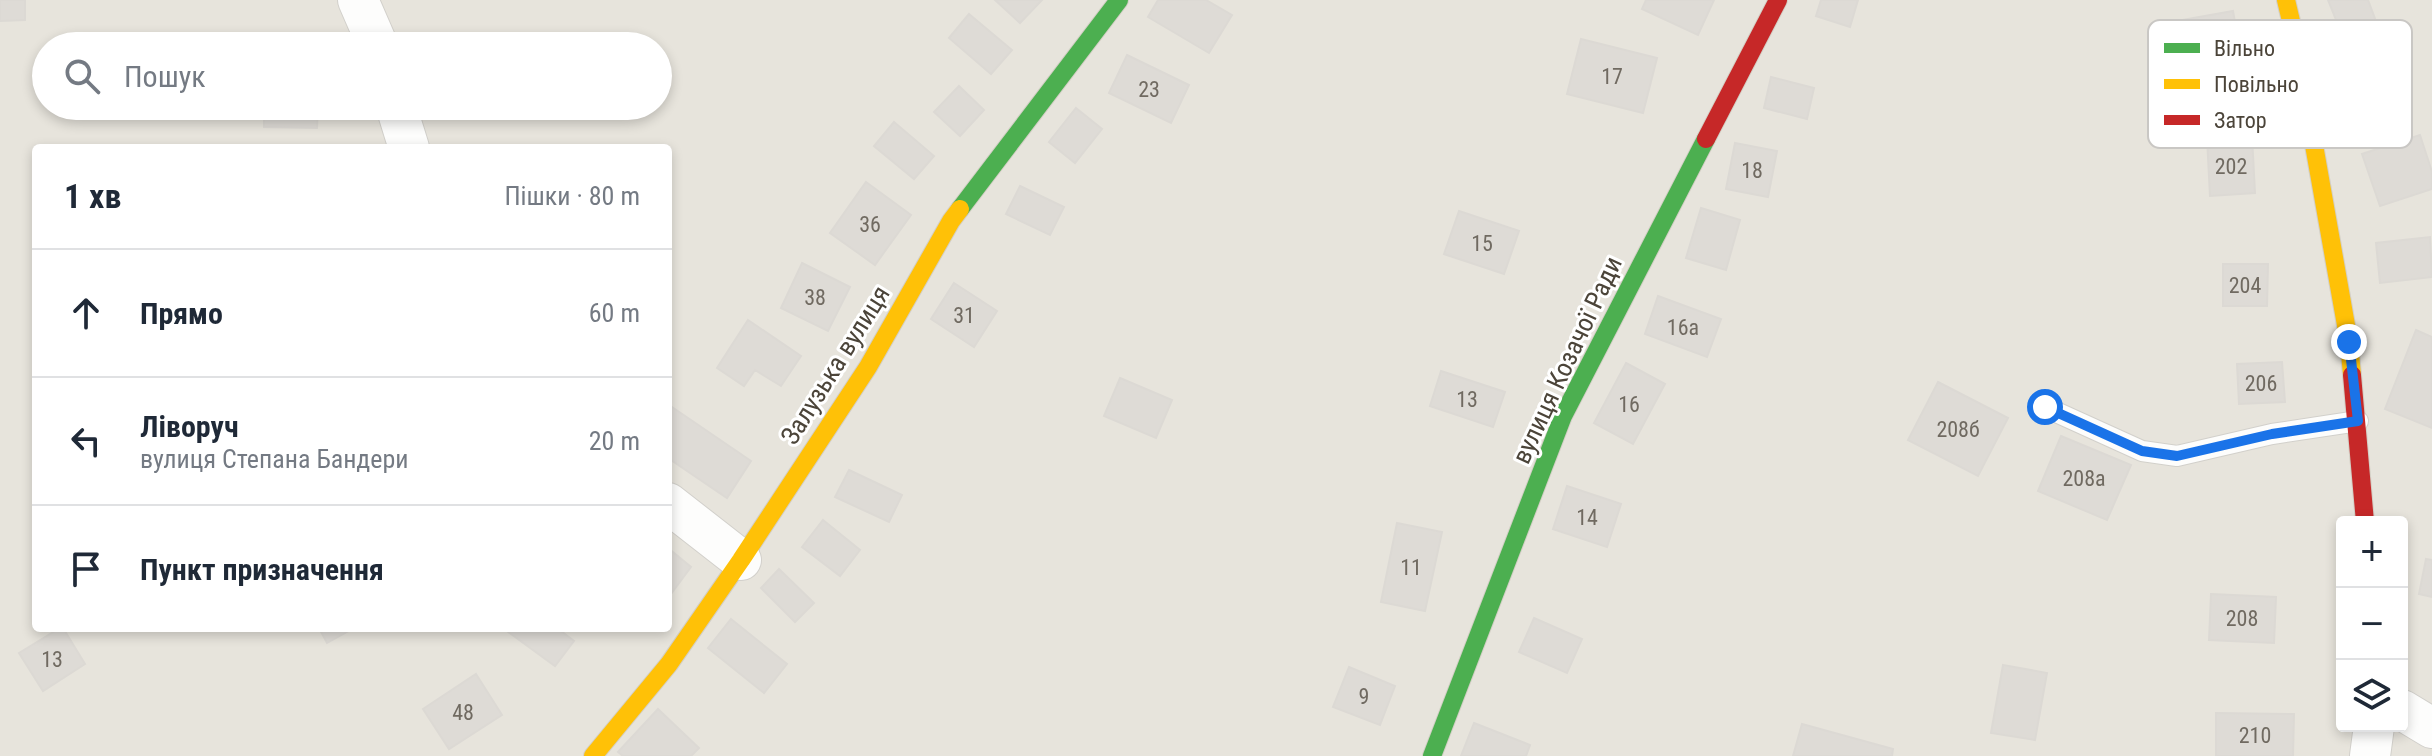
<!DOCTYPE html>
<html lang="uk">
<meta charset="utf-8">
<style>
body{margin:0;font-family:"Roboto Condensed",sans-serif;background:#f6f6f7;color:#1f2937}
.controls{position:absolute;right:24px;bottom:24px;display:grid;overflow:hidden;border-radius:8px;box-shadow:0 4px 12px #0003}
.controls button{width:72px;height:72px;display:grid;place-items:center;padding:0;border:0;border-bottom:2px solid #e0e1e3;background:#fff;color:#1f2937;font:40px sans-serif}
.stop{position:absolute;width:24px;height:24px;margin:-18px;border:6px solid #1a73e8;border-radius:50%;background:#fff}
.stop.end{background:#1a73e8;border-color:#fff;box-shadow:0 2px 8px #0008}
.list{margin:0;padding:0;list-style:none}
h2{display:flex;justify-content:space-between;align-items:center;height:104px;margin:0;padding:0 32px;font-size:34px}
h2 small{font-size:26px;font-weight:400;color:#747a83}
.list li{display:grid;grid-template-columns:52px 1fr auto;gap:24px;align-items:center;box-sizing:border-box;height:128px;padding:0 32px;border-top:2px solid #e0e1e3}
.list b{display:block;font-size:30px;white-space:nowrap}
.list p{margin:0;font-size:26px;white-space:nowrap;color:#747a83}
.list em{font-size:26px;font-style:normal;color:#747a83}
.icon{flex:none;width:44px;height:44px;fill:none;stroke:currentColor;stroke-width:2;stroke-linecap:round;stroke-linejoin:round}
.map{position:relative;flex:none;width:2432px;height:756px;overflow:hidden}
.search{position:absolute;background:#fff;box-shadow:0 4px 12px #0003;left:32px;top:32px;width:640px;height:88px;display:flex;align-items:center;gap:20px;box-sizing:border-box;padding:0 28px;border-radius:44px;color:#747a83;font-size:30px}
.panel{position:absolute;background:#fff;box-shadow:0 4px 12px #0003;left:32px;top:144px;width:640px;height:488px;border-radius:8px}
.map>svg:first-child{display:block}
.residential{fill:#e7e4dc;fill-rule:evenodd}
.building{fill:#dedbd6;stroke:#dcd9d4;stroke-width:2}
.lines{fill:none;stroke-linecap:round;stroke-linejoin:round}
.lane-casing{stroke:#d2d0cb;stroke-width:22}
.street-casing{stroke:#d2d0cb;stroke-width:42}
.fast-casing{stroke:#d3cfc5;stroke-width:20}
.slow-casing{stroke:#d3cfc5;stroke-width:20}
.jam-casing{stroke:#d3cfc5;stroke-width:20}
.lane{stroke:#fdfdfc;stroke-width:20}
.street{stroke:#fdfdfc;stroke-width:40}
.fast{stroke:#4caf50;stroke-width:18}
.slow{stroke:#ffc107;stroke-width:18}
.jam{stroke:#c62828;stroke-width:18}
.route{stroke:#1a73e8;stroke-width:10}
.labels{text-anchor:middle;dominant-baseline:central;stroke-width:6;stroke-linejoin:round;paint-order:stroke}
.number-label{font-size:22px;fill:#706a61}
.street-label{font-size:26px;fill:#4b4439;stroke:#fff}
.key{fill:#fff;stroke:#c9c7c4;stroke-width:2}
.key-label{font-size:22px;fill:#4b4439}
</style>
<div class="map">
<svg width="2432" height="756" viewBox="0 0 2432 756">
<rect width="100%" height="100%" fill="#f4f2ee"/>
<path class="residential" d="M 0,0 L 2432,0 L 2432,756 L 0,756 ZM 46,46 L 658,46 L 658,106 L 46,106 ZM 36,148 L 668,148 L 668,628 L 36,628 ZM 2342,522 L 2402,522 L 2402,726 L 2342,726 Z"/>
<path class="building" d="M 0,0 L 25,0 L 25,20 L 0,21 Z
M 995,0 L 1042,0 L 1020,23 Z
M 1158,0 L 1206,0 L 1232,15 L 1209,53 L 1148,17 Z
M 1646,0 L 1714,0 L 1698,35 L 1642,9 Z
M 1821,0 L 1858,0 L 1850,27 L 1816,16 Z
M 2328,0 L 2368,0 L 2377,24 L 2343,37 Z
M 2233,11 L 2245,79 L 2194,88 L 2182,20 Z
M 969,14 L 1012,50 L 991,74 L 949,38 Z
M 1581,39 L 1657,58 L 1643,113 L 1567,94 Z
M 1127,55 L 1189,85 L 1171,123 L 1109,93 Z
M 1771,77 L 1814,88 L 1807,119 L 1764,108 Z
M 959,86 L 984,110 L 960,136 L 934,112 Z
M 264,106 L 318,106 L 317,128 L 264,127 Z
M 1076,108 L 1102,129 L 1075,163 L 1049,142 Z
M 894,122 L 934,156 L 914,179 L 874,146 Z
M 2420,135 L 2432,172 L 2432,189 L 2380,206 L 2362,154 Z
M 2252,136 L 2255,193 L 2210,196 L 2207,138 Z
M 1735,143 L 1777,151 L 1768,197 L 1726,189 Z
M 866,182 L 911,215 L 875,265 L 830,233 Z
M 1020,186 L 1064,207 L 1050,235 L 1006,214 Z
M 1701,208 L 1740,220 L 1726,270 L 1686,258 Z
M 1459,211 L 1519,231 L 1504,274 L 1444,254 Z
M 2430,237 L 2432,277 L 2380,283 L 2376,243 Z
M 802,263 L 850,287 L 828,331 L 781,308 Z
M 2223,264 L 2268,264 L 2267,306 L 2223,306 Z
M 954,283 L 997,311 L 974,347 L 931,319 Z
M 1658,296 L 1721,319 L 1707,357 L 1645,334 Z
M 748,320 L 801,356 L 781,386 L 755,370 L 744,386 L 717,368 Z
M 2416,330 L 2432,337 L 2432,428 L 2385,409 Z
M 2282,362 L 2285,402 L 2239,404 L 2237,364 Z
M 1626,363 L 1665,384 L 1633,444 L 1594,423 Z
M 1441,371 L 1505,392 L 1493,427 L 1430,406 Z
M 1120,378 L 1172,400 L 1156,438 L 1104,416 Z
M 1938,382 L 2008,418 L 1978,476 L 1908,440 Z
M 669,405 L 751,461 L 727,498 L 668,458 Z
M 2061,436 L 2131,465 L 2107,520 L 2038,491 Z
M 849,470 L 902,495 L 889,522 L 835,497 Z
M 1567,486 L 1621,504 L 1607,547 L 1553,529 Z
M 823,520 L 860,550 L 840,576 L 802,547 Z
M 1397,523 L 1442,532 L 1425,611 L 1381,602 Z
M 668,548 L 691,567 L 668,598 Z
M 2426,559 L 2432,560 L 2432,597 L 2419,594 Z
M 779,569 L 814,603 L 795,622 L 761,588 Z
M 2211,594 L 2276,597 L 2274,643 L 2209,640 Z
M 1534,618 L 1582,639 L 1567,673 L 1519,652 Z
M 731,619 L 787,664 L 764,693 L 708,648 Z
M 60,628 L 63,628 L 85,664 L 43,691 L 19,653 Z
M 319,628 L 354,628 L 327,643 Z
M 509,628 L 557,628 L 574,641 L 555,666 L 507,631 Z
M 2003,665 L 2047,673 L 2035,740 L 1991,733 Z
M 1349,667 L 1395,686 L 1380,725 L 1333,707 Z
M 476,674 L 502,715 L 449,749 L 423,709 Z
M 658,709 L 699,748 L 691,756 L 623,756 L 618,752 Z
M 2216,713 L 2294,714 L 2293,756 L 2216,756 Z
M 1474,723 L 1530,745 L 1526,756 L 1461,756 Z
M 1802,724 L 1893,749 L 1892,756 L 1793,756 Z"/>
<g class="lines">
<g class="lane-casing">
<path id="lane" d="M 2045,407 L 2142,451 L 2177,456 L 2272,434 L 2358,421"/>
</g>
<g class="street-casing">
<path id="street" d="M 358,0 L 378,46
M 396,106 L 409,148
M 668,503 L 741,560
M 2402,710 L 2432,728
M 2370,756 L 2374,726"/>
</g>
<g class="fast-casing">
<path id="fast" d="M 960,209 L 1119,0
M 1432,756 L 1563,416 L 1706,139"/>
</g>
<g class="slow-casing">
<path id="slow" d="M 2286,0 L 2295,38 L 2349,342 L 2352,375
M 593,756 L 669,664 L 741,560 L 868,367 L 951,221 L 960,209"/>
</g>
<g class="jam-casing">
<path id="jam" d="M 1706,139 L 1778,0
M 2352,375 L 2365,522"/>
</g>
<use href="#lane" class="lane"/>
<use href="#street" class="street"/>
<use href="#fast" class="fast"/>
<use href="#slow" class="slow"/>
<use href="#jam" class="jam"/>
</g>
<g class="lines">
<path class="route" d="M 2045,407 L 2142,451 L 2177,456 L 2272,434 L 2358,421 L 2349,342"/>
</g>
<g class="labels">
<g class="number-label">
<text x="1612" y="76">17</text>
<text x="1149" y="89">23</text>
<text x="2231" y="166">202</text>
<text x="1752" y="170">18</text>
<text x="870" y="224">36</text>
<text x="1482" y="243">15</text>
<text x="2245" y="285">204</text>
<text x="815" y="297">38</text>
<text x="964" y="315">31</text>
<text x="1683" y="327">16а</text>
<text x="2261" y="383">206</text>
<text x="1467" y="399">13</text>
<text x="1629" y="404">16</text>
<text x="1958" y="429">208б</text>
<text x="2084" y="478">208а</text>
<text x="1587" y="517">14</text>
<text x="1411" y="567">11</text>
<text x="2242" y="618">208</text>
<text x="52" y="659">13</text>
<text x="1364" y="696">9</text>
<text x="463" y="712">48</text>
<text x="2255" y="735">210</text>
</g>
<g class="street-label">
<text transform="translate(1567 360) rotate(-65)">вулиця Козачої Ради</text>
<text transform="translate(835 365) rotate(-58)">Залузька вулиця</text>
</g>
</g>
<rect x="2148" y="20" width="264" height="128" rx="12" class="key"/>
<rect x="2164" y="43" width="36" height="10" fill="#4caf50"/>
<rect x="2164" y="79" width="36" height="10" fill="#ffc107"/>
<rect x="2164" y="115" width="36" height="10" fill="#c62828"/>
<g class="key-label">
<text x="2214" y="56">Вільно</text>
<text x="2214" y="92">Повільно</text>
<text x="2214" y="128">Затор</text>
</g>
</svg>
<div class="controls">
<button>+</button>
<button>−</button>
<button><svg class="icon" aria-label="layers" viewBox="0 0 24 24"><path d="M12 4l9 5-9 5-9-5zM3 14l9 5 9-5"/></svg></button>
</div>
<div class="stop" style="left:2045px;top:407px"></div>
<div class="stop end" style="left:2349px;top:342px"></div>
<div class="search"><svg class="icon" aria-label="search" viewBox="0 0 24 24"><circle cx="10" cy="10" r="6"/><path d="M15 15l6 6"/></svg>Пошук</div>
<section class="panel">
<h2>1 хв<small>Пішки · 80 m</small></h2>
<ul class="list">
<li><svg class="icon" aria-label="ahead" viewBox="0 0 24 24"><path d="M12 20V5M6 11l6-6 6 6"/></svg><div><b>Прямо</b></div><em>60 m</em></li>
<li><svg class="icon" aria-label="left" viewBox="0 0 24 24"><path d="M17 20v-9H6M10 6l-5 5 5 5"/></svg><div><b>Ліворуч</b><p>вулиця Степана Бандери</p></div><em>20 m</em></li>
<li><svg class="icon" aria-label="arrive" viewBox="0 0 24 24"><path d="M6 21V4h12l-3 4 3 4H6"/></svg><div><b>Пункт призначення</b></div></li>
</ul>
</section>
</div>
